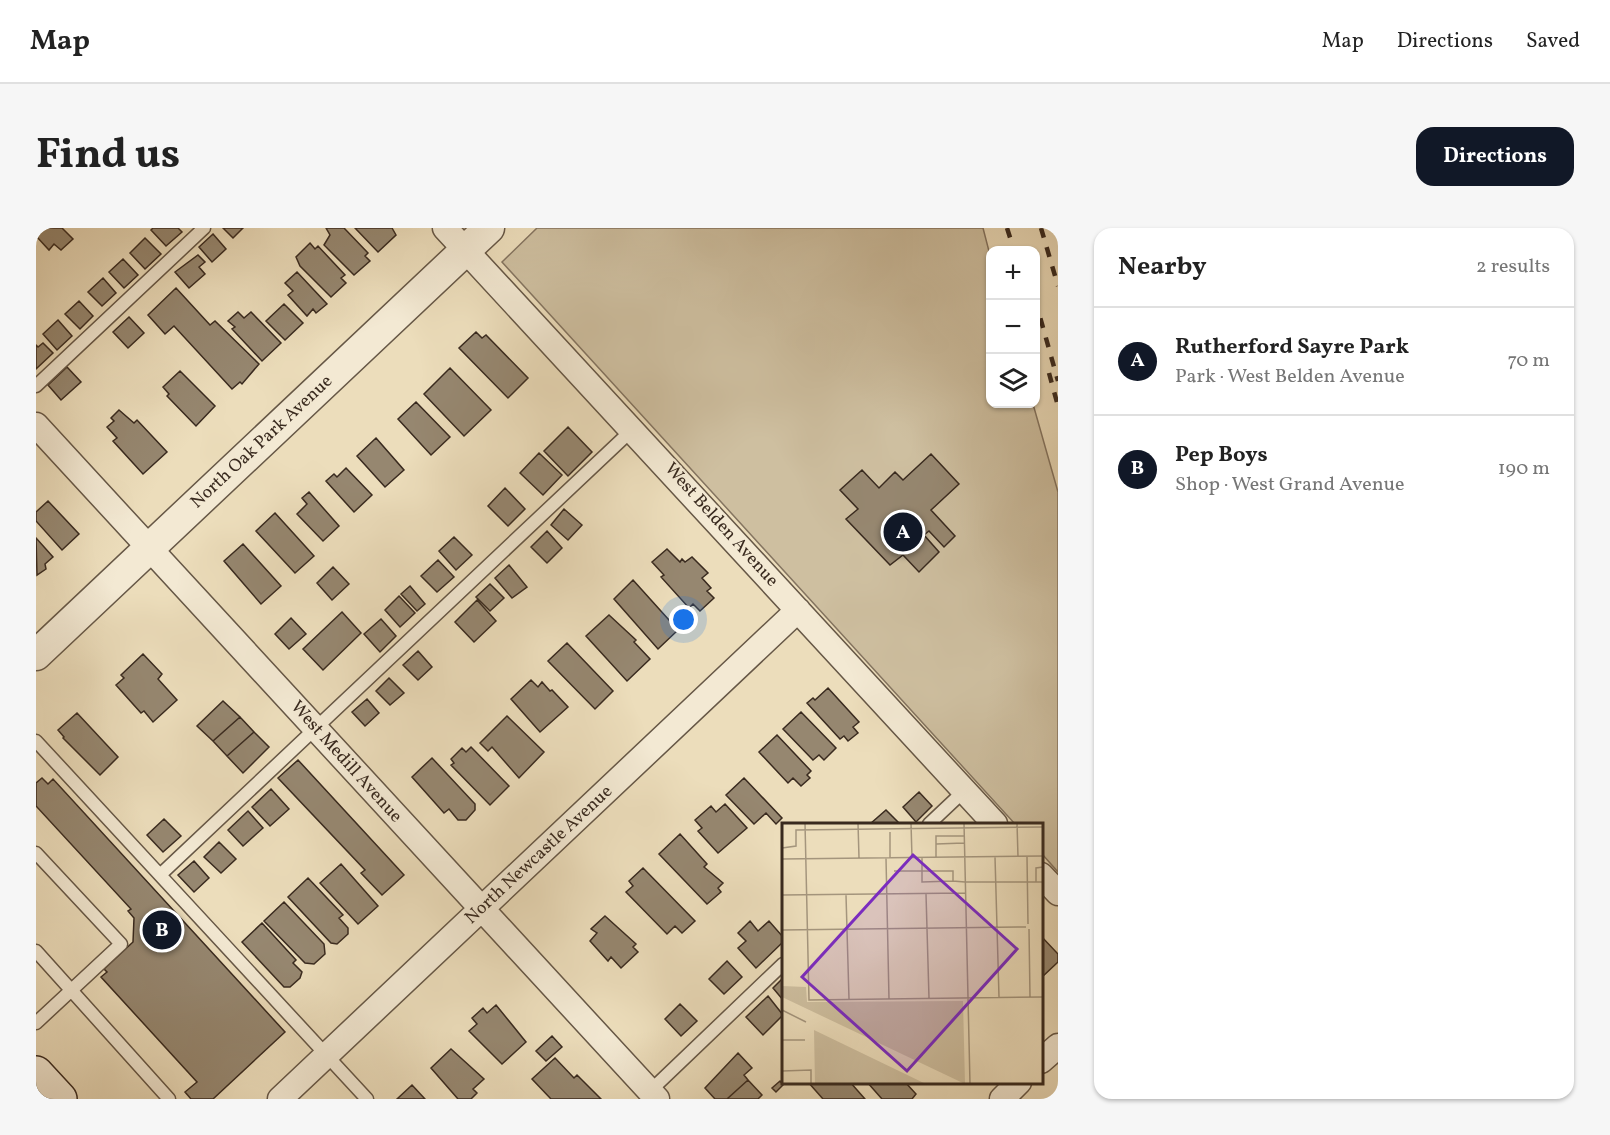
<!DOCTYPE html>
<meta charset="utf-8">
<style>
body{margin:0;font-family:Vollkorn,serif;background:#f6f6f6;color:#222}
.controls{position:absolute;right:18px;top:18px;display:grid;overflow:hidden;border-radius:12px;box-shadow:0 2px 4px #0004}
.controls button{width:54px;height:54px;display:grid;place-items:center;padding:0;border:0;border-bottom:2px solid #e0e0e0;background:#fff;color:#222;font:30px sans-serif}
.you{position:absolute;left:648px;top:392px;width:21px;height:21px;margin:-15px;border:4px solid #fff;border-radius:50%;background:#1a73e8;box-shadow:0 0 0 9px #1a73e833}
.badge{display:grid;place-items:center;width:39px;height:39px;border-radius:50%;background:#111827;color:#fff;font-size:20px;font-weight:700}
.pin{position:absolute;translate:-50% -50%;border:3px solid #fff;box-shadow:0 2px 6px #0006}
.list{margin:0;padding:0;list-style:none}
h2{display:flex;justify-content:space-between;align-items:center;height:78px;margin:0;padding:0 24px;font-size:26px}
h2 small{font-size:20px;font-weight:400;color:#767676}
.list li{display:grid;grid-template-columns:39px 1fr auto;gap:18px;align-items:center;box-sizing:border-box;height:108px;padding:0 24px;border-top:2px solid #e0e0e0}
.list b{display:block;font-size:22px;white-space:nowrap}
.list p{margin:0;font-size:20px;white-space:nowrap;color:#767676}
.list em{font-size:20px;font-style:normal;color:#767676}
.icon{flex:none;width:33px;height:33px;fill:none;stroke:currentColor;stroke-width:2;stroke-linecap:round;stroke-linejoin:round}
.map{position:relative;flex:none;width:1022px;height:871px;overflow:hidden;border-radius:18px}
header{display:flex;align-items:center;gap:36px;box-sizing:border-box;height:84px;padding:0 30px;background:#fff;border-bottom:2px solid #e0e0e0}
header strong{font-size:28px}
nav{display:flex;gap:33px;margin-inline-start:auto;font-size:21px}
.intro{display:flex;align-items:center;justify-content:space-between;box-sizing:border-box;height:144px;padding:0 36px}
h1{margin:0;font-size:42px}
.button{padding:15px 27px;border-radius:18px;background:#111827;color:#fff;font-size:21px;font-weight:700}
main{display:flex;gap:36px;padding:0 36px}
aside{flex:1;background:#fff;border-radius:18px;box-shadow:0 2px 4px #0004}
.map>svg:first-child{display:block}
.green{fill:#cebfa0;stroke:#847460;stroke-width:1.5}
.building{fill:#968770;stroke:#392a1f;stroke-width:1.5}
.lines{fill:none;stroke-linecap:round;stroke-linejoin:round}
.service-casing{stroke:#665746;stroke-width:15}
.minor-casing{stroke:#665746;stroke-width:27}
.tertiary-casing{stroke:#665746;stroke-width:33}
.secondary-casing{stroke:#392a1f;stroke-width:36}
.service{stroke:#f3e9d3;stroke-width:12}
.minor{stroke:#f3e9d3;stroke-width:24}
.tertiary{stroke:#f3e9d3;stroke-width:30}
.secondary{stroke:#f3e9d3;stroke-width:33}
.rail{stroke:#392a1f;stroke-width:4.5;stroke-dasharray:10 10;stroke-linecap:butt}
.labels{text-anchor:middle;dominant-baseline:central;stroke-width:4.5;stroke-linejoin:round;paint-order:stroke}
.street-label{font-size:18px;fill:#392a1f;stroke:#f3e9d3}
.inset-road{fill:none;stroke:#a4957d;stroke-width:1.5}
.view{fill:#7b2cbf;fill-opacity:0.15;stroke:#7b2cbf;stroke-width:3}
.inset-edge{fill:none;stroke:#392a1f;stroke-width:3}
</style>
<header>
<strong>Map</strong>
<nav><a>Map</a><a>Directions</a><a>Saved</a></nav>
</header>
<div class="intro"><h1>Find us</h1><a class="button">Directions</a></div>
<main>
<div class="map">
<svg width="1022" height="871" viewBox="0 0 1022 871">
<rect width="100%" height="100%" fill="#ecddbb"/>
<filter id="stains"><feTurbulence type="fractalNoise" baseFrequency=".00333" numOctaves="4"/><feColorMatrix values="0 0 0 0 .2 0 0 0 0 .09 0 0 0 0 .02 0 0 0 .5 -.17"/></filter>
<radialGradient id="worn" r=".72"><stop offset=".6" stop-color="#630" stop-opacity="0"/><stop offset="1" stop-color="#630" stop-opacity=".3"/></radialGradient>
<path class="green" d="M 501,0 L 947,0 L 954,27 L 954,176 L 997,176 L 1022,264 L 1022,644 L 1006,626 L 1005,596 L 979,596 L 466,34 Z"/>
<path class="building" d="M 0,0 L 26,0 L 37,11 L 25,22 L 18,16 L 13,22 L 0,8 Z
M 117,0 L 142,0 L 146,4 L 130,18 L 115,2 Z
M 187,0 L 207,0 L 197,10 Z
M 308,0 L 332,25 L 329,28 L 334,33 L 318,47 L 288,17 L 294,7 L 290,0 Z
M 319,0 L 356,0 L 360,7 L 342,24 Z
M 177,6 L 190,21 L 176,34 L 163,19 Z
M 109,10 L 125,26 L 109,41 L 94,25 Z
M 274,15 L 279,21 L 282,18 L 309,47 L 305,50 L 310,55 L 295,69 L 264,38 L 260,29 Z
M 162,27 L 169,34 L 163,39 L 169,46 L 153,60 L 139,44 Z
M 87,31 L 102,47 L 88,60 L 73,44 Z
M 261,44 L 291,76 L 280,85 L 277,81 L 271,88 L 252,67 L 257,63 L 249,55 Z
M 67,50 L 80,65 L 66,78 L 52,64 Z
M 140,60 L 174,97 L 179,93 L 223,136 L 206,156 L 204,154 L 196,161 L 138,98 L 129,106 L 112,87 Z
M 43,73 L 57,88 L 44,101 L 29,86 Z
M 248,76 L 267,95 L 249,112 L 230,93 Z
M 202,84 L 208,90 L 215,84 L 245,115 L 226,133 L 196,101 L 199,99 L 192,93 Z
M 93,89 L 108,105 L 92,120 L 77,104 Z
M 22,92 L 36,108 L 21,122 L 7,106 Z
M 440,104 L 446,110 L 450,107 L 492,150 L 472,170 L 423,120 Z
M 7,115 L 17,125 L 0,141 L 0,117 L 2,119 Z
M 31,139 L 45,154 L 25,172 L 12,157 Z
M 414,140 L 455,182 L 428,208 L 388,166 Z
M 144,143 L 179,178 L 160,198 L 131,168 L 133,166 L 127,159 Z
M 380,174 L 414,209 L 395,227 L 362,191 Z
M 83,182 L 98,195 L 101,192 L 131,224 L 107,246 L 77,213 L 81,210 L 71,199 L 78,193 L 75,190 Z
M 532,199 L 556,224 L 532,248 L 508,223 Z
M 340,210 L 368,242 L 349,259 L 321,228 Z
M 503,225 L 526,247 L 507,267 L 484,245 Z
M 895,226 L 923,256 L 895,282 L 919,308 L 908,319 L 893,303 L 888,307 L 903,324 L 883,344 L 867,327 L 854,337 L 810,291 L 822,281 L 804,262 L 826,242 L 843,260 L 859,244 L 867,252 Z
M 310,240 L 336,267 L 318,284 L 290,253 L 298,246 L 301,249 Z
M 469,260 L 489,281 L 472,298 L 452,278 Z
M 273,264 L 303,298 L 287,313 L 261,286 L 271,276 L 266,270 Z
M 12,273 L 43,306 L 26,322 L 0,293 L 0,284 Z
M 528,281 L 546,297 L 532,312 L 515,297 Z
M 239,285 L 278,328 L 259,345 L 220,303 Z
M 511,303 L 526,320 L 511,335 L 495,319 Z
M 418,309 L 436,327 L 420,342 L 403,323 Z
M 0,310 L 17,329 L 9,336 L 10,341 L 1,347 Z
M 207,316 L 245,358 L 225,376 L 188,333 Z
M 631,321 L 644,334 L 646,331 L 649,334 L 656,329 L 672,345 L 666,350 L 675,360 L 671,363 L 678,370 L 664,383 L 657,376 L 653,380 L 625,349 L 628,347 L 616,334 Z
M 402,332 L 418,349 L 401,364 L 385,348 Z
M 473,337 L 491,359 L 476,370 L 459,350 Z
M 297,339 L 313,356 L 296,372 L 281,355 Z
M 597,352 L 642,402 L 622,421 L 578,371 Z
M 454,356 L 468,370 L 454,383 L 440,369 Z
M 374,358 L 389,376 L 381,383 L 365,366 Z
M 363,368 L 379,385 L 364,399 L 349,382 Z
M 441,372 L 460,393 L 438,414 L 419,394 Z
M 306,384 L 325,405 L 287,442 L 267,421 Z
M 573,387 L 600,412 L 598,414 L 614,431 L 591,453 L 550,408 Z
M 255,390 L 270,406 L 253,421 L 239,406 Z
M 345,391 L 360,408 L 344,424 L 328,406 Z
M 531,415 L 577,463 L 559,481 L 512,433 Z
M 382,423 L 396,439 L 382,452 L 367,437 Z
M 107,426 L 126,446 L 122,451 L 141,472 L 117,494 L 108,483 L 105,485 L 80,457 L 88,450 L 85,447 Z
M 353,450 L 368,465 L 354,477 L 340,463 Z
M 495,452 L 502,459 L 506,454 L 514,463 L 516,462 L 532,479 L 504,504 L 475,471 Z
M 792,460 L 823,494 L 817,499 L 822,505 L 812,513 L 808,508 L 804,511 L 771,475 L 777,470 L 779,472 Z
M 331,471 L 343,485 L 329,498 L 316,484 Z
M 187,473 L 204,489 L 177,513 L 161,498 Z
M 765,484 L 800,520 L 788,532 L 783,527 L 777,532 L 747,501 Z
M 41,485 L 82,529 L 64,547 L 27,510 L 28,509 L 22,502 Z
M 471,488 L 508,524 L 483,550 L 456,519 L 452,523 L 444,515 Z
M 204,489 L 218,504 L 191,528 L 177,513 Z
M 218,504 L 233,519 L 207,545 L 191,528 Z
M 741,507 L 775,543 L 771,547 L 774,550 L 765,558 L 757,550 L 752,555 L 723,524 Z
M 435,519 L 473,558 L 454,577 L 415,537 L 418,535 L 415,531 L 426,520 L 430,524 Z
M 396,530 L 439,576 L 439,582 L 430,592 L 422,592 L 413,581 L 408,585 L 376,549 Z
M 262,532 L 368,647 L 346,667 L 325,645 L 329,642 L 242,550 Z
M 6,550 L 12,556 L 17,551 L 249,804 L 177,871 L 155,871 L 149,864 L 161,854 L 65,749 L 71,744 L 68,741 L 97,714 L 98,690 L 92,683 L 95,681 L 0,578 L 0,555 Z
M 708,550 L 746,590 L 740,596 L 730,585 L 718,596 L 690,567 Z
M 235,561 L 253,581 L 234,598 L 216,579 Z
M 883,564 L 896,578 L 880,594 L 867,579 Z
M 689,576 L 711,600 L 682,625 L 662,603 L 666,600 L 659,592 L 675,578 L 680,584 Z
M 850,582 L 864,596 L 834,596 Z
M 212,583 L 227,600 L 207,618 L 192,602 Z
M 128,591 L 145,608 L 127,624 L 111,607 Z
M 644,606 L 671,636 L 668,639 L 687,655 L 682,660 L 685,664 L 671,676 L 623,626 Z
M 183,614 L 200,631 L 185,645 L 168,629 Z
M 158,633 L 173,650 L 158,664 L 142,647 Z
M 305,636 L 342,678 L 322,696 L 284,655 Z
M 607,640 L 659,693 L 646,705 L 639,698 L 631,706 L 590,664 L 597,658 L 593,653 Z
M 272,650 L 307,687 L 303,690 L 312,700 L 312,706 L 301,716 L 295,715 L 252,669 Z
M 248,674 L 288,716 L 289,726 L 278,736 L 269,735 L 228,693 Z
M 569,688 L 600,716 L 597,719 L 602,724 L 585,740 L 575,729 L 572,733 L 554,713 L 561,705 L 555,701 Z
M 714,693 L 722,703 L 733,693 L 747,709 L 747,714 L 720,740 L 702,720 L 710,713 L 702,705 Z
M 226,695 L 260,732 L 257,735 L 266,744 L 264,750 L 254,759 L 248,759 L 206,714 Z
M 1005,708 L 1022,726 L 1022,734 L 1006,749 Z
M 691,733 L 706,749 L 688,766 L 673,751 Z
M 747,750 L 747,772 L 737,760 Z
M 732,768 L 747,787 L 727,807 L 710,789 Z
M 644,776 L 661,793 L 645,808 L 629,791 Z
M 460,777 L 490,814 L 466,836 L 433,803 L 441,796 L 436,790 L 447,780 L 451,785 Z
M 516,808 L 526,819 L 510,833 L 500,823 Z
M 415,821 L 448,851 L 437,861 L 441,865 L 435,871 L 422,871 L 395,840 Z
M 702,825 L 716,840 L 708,847 L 712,852 L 691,871 L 679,871 L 669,860 Z
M 519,830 L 538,850 L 541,847 L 565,871 L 515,871 L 496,851 Z
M 712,852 L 726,867 L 722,871 L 691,871 Z
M 744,853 L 747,857 L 740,864 L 736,860 Z
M 772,854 L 814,854 L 829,871 L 787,871 Z
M 831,854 L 869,854 L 880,866 L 876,871 L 846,871 Z
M 376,857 L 389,871 L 361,871 Z"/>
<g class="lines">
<g class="service-casing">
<path id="service" d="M 0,158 L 168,0
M 0,513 L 331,871
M 893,596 L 928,563
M 0,625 L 85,716 L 0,795
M 124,647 L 597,201
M 0,723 L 133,871
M 612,865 L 747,736"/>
</g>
<g class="minor-casing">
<path id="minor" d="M 409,0 L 959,596
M 0,197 L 621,871
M 1005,647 L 1022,665
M 1005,833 L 1022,818
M 244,871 L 762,382
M 966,871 L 983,854"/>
</g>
<g class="tertiary-casing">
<path id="tertiary" d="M 0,427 L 453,0"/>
</g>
<g class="secondary-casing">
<path id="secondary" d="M 0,845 L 24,871"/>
</g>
<use href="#service" class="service"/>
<use href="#minor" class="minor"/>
<use href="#tertiary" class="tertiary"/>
<use href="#secondary" class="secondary"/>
<path class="rail" d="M 971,0 L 978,22
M 1005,0 L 1022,58
M 999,71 L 1022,153
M 1013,145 L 1022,178"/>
</g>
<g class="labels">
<g class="street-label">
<text transform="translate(226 214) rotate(-43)">North Oak Park Avenue</text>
<text transform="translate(685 297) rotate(48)">West Belden Avenue</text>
<text transform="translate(310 534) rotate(48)">West Medill Avenue</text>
<text transform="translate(503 627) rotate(-43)">North Newcastle Avenue</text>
</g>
</g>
<g transform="translate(746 595)">
<rect width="261" height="261" fill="#ecddbb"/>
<path d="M 0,163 L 24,164 L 25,179 L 181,178 L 183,261 L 0,174 ZM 32,207 L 144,261 L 33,261 Z" fill="#cebfa0"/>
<path class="inset-road" d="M 23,0 L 27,177 L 261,174M 76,0 L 77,35M 129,0 L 130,35M 182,0 L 188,261M 235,0 L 236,34M 108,9 L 108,35M 154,21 L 182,20M 0,25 L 14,23 L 14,7 L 261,4M 154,34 L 154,13 L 182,13M 213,34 L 217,174M 245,34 L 246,101M 104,35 L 107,176M 140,35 L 140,59 L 171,58M 0,36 L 261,33M 112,48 L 171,48 L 171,58 L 183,59 L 261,59M 254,59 L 254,45 L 261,44M 144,71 L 147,175M 0,72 L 183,70M 64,72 L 67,176M 247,106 L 248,174M 0,107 L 244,104M 0,187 L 24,199M 0,217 L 23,217M 0,248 L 29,247 L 29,261"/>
<path class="view" d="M 131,32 L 235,126 L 125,248 L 20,154 Z"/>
<rect width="261" height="261" class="inset-edge"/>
</g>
<rect width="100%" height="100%" filter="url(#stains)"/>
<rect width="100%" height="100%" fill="url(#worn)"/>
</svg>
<div class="controls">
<button>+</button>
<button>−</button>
<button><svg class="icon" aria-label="layers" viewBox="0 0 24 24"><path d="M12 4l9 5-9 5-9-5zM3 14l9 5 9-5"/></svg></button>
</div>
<div class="you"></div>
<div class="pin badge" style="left:867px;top:304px">A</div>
<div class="pin badge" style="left:126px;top:702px">B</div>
</div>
<aside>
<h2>Nearby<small>2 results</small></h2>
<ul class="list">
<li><span class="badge">A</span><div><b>Rutherford Sayre Park</b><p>Park · West Belden Avenue</p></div><em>70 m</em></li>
<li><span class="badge">B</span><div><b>Pep Boys</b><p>Shop · West Grand Avenue</p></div><em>190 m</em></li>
</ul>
</aside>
</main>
